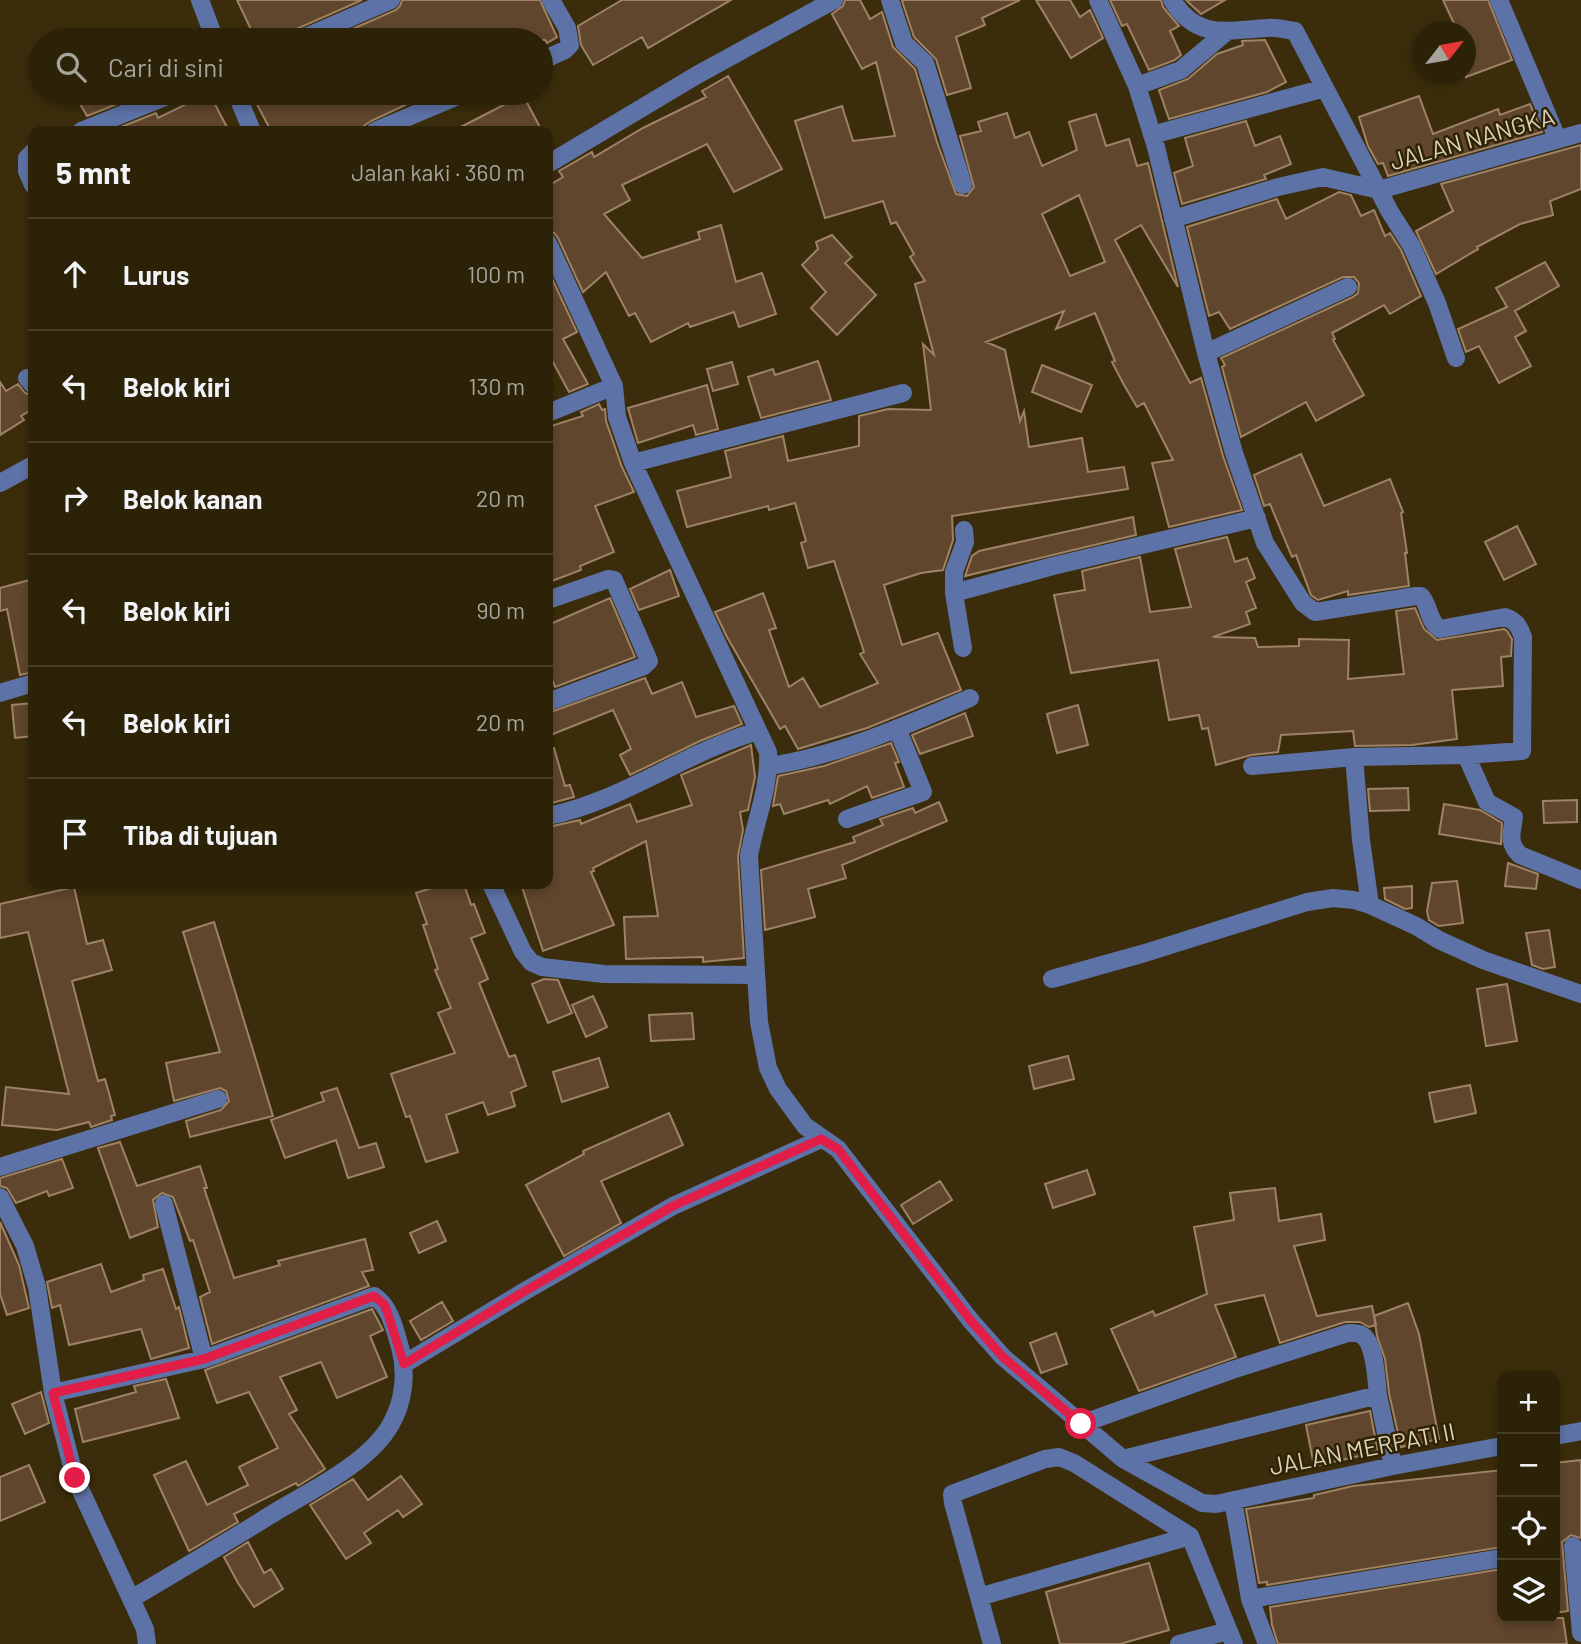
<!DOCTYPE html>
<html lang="id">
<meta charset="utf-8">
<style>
body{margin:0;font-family:Barlow,sans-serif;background:#382f16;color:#f1f3f6}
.controls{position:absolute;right:21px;bottom:21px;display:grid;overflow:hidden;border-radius:14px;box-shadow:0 4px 10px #0003}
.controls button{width:63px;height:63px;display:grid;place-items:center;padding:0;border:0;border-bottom:2px solid #483f29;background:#2c2208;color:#f1f3f6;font:35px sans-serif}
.compass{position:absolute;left:1413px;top:21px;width:63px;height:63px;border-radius:50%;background:#2c2208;box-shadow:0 4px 10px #0003;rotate:59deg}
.stop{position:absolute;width:21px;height:21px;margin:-16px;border:5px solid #e11d48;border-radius:50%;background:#fff}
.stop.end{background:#e11d48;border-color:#fff;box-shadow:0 2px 7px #0008}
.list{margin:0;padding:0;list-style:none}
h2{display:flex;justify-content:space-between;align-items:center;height:91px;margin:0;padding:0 28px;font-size:30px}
h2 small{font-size:23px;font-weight:400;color:#a6a49c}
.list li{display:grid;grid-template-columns:46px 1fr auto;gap:21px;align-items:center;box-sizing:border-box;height:112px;padding:0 28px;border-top:2px solid #483f29}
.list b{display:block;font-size:26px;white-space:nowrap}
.list em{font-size:23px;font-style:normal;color:#a6a49c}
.icon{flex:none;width:38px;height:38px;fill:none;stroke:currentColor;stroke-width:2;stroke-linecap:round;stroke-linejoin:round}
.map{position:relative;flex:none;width:1581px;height:1644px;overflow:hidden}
.search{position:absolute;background:#2c2208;box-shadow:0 4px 10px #0003;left:28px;top:28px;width:525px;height:77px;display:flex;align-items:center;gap:18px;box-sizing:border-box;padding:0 24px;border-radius:38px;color:#a6a49c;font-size:26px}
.panel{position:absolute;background:#2c2208;box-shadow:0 4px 10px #0003;left:28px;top:126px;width:525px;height:763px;border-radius:14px}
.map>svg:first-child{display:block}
.building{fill:#60462c;stroke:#9e8266;stroke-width:2;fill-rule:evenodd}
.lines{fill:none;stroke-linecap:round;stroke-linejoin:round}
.minor{stroke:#5d72a6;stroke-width:18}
.route{stroke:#e11d48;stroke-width:9}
.labels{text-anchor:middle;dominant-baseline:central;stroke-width:5;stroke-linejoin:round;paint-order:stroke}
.street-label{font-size:24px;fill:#dad2bf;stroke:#302301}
</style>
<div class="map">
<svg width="1581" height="1644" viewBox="0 0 1581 1644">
<rect width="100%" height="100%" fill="#3b2d0b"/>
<path class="building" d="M 237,0 L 362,0 L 294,30 L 290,34 L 288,40 L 256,40 Z
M 402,0 L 540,0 L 557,37 L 547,43 L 545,40 L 327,40 L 396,10 L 400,6 Z
M 622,0 L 731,0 L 648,48 L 642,37 L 593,65 L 581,45 L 578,26 Z
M 845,0 L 860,0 L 870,19 L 882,12 L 893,47 L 915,69 L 937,142 L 956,194 L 967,196 L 974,187 L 960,136 L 981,131 L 978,122 L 1007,113 L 1015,138 L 1029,132 L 1042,166 L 1077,150 L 1069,122 L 1096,114 L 1106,146 L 1129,139 L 1137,166 L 1148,163 L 1178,287 L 1141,225 L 1115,240 L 1190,383 L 1201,378 L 1223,456 L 1242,510 L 1169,527 L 1152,463 L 1173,460 L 1144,403 L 1137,407 L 1124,385 L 1112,362 L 1115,361 L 1095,313 L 1056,329 L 1064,311 L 986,342 L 1005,350 L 1020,421 L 1024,411 L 1029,447 L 1082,438 L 1088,472 L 1124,467 L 1128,489 L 952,516 L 953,540 L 943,570 L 921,573 L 884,585 L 902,645 L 938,633 L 961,690 L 867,728 L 798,749 L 785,726 L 780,729 L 727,637 L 715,612 L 763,593 L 776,628 L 769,630 L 789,687 L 803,678 L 820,707 L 878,683 L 860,654 L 864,652 L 834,561 L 808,568 L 801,543 L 806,541 L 795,503 L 769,510 L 768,506 L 687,527 L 677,491 L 731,477 L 725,451 L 783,436 L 788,461 L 859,446 L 859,416 L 888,409 L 931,410 L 923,344 L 934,355 L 915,284 L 925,281 L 910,257 L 914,254 L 896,222 L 891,224 L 883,201 L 825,218 L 795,121 L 842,106 L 853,141 L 895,136 L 876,62 L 862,69 L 832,14 L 843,6 ZM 1079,195 L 1105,262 L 1070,276 L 1042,214 Z
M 905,0 L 1020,0 L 982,18 L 985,25 L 956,37 L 971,88 L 947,95 L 936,59 L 914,37 L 902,1 Z
M 1036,0 L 1070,0 L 1080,17 L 1090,10 L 1103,38 L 1071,58 Z
M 1110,0 L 1161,0 L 1163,7 L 1179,26 L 1170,31 L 1181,55 L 1175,60 L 1149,70 L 1127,24 L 1122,26 Z
M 1186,0 L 1225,0 L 1201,14 Z
M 1443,0 L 1488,0 L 1512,60 L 1466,77 L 1466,32 L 1458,32 Z
M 1265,40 L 1286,82 L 1267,92 L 1169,119 L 1159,90 L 1188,79 L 1217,54 L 1243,45 L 1242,41 Z
M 728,76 L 782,169 L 734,192 L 707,144 L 622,185 L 630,200 L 604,214 L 642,258 L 700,239 L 698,232 L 721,225 L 736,282 L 762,273 L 776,314 L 739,327 L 734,312 L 690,327 L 688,323 L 651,342 L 635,313 L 629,316 L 606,272 L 583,292 L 558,238 L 554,233 L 548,232 L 548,186 L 563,177 L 559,171 L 592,152 L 594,157 L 643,128 L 706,97 L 702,91 Z
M 74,93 L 145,93 L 87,116 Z
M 209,93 L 229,131 L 111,131 L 156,113 L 158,118 Z
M 251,93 L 431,93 L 371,121 L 356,131 L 271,131 Z
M 523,95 L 542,131 L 453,131 L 490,112 Z
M 1419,96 L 1433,134 L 1498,109 L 1500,115 L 1530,104 L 1542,132 L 1388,176 L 1383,163 L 1378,164 L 1368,146 L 1359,117 Z
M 1246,121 L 1255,146 L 1280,136 L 1291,164 L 1264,175 L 1266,179 L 1182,204 L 1174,173 L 1193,166 L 1185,138 Z
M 1581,145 L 1581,189 L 1550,201 L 1553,215 L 1520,224 L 1477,247 L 1478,249 L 1436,274 L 1416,231 L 1453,211 L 1441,184 Z
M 1339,192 L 1351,195 L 1361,216 L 1374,210 L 1385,236 L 1390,233 L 1401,250 L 1421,296 L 1390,314 L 1384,305 L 1332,333 L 1335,339 L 1333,340 L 1364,395 L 1316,421 L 1306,402 L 1241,437 L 1222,367 L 1225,365 L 1221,358 L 1353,297 L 1358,293 L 1359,283 L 1354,277 L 1343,277 L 1230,329 L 1219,312 L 1209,316 L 1187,227 L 1277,199 L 1286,219 Z
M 832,235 L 852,257 L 845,263 L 876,295 L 837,335 L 811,308 L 826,292 L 802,265 L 818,249 L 816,242 Z
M 1545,262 L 1559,286 L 1515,311 L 1526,331 L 1515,337 L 1531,366 L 1499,383 L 1479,346 L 1466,352 L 1458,329 L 1507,307 L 1496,288 Z
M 548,270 L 577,332 L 563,339 L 588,384 L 569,392 L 548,353 Z
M 818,361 L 831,400 L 761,418 L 748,377 L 773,369 L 775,375 Z
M 732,362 L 738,384 L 713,391 L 707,369 Z
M 1042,365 L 1092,385 L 1081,412 L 1032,392 Z
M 0,382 L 6,391 L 18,384 L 25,393 L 33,396 L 33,409 L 21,416 L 24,420 L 0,435 Z
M 707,385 L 718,429 L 696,435 L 693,425 L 638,443 L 628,408 Z
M 599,404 L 602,410 L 605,409 L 606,421 L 622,467 L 634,492 L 595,506 L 614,552 L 580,566 L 581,570 L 552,581 L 548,570 L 548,427 L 583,416 L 581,412 Z
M 1301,454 L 1324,506 L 1390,479 L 1403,512 L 1401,513 L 1407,553 L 1405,553 L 1409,586 L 1348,595 L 1348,591 L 1318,600 L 1311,595 L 1296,555 L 1292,557 L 1270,504 L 1264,506 L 1254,475 Z
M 1133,517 L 1136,535 L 965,576 L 972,556 L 979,551 Z
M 1517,526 L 1536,564 L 1504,580 L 1485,542 Z
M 1227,537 L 1235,562 L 1247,558 L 1255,578 L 1246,582 L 1256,608 L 1246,612 L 1250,624 L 1213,637 L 1255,638 L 1258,647 L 1299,646 L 1299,639 L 1349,640 L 1348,679 L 1404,674 L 1396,611 L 1415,608 L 1424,629 L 1437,640 L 1504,629 L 1507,631 L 1512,639 L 1511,656 L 1501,657 L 1503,686 L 1452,690 L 1457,739 L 1412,745 L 1355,746 L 1353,731 L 1281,735 L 1278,752 L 1251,755 L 1216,765 L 1208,728 L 1202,729 L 1199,715 L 1169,720 L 1158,660 L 1071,673 L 1054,595 L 1085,590 L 1082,571 L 1140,557 L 1150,612 L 1191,607 L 1175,549 Z
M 670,570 L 679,596 L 639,610 L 630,589 Z
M 33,579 L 33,672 L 20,675 L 7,609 L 0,611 L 0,588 Z
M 610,598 L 635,657 L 555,687 L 548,670 L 548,625 Z
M 645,678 L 652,694 L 682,682 L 696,717 L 734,706 L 742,724 L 700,741 L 630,775 L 620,755 L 631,749 L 613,710 L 548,736 L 548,713 Z
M 33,703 L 33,736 L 15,738 L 12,705 Z
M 1078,705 L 1088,745 L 1057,753 L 1047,714 Z
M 965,713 L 973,736 L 920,754 L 912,735 Z
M 891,743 L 899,762 L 895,763 L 904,787 L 872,798 L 867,786 L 830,804 L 828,800 L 784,814 L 780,804 L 773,806 L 778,776 L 824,766 Z
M 751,745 L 755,777 L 748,810 L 740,812 L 743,830 L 738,856 L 744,958 L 703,962 L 703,957 L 626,959 L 624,917 L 658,916 L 646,841 L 593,868 L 594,871 L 591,872 L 614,925 L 543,951 L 521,884 L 548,884 L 548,827 L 580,820 L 581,824 L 630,804 L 637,822 L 692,805 L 681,775 Z
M 548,748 L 554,748 L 565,786 L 570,785 L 574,797 L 548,804 Z
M 1408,788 L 1409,810 L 1370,811 L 1368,789 Z
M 1577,800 L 1577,822 L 1544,823 L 1543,801 Z
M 939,802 L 947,821 L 842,865 L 846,878 L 808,889 L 815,917 L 765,930 L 761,870 L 855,842 L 853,837 L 883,825 L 880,819 L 913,808 L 915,813 Z
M 1444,804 L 1480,810 L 1502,823 L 1501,844 L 1439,834 Z
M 1508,863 L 1538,874 L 1536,889 L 1505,886 Z
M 1457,881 L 1463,923 L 1439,926 L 1429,920 L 1427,911 L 1432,883 Z
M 444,884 L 464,884 L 471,905 L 474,904 L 485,933 L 471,938 L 488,979 L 479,983 L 509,1057 L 515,1055 L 526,1086 L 511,1092 L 515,1106 L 488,1115 L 483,1102 L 446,1115 L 458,1152 L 426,1162 L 410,1116 L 406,1117 L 391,1074 L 455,1053 L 438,1013 L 451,1008 L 435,970 L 438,969 L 423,925 L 427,924 L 416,893 Z
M 1412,886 L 1412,908 L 1405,909 L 1385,899 L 1384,888 Z
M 74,887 L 87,944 L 103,940 L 112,970 L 72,981 L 98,1081 L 105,1079 L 115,1115 L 111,1116 L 112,1120 L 91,1127 L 89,1122 L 57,1130 L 2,1125 L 6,1087 L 69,1094 L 28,932 L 0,938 L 0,904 Z
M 214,922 L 273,1116 L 190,1137 L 186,1121 L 221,1110 L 229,1101 L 226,1091 L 220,1088 L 174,1101 L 166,1063 L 220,1052 L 183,932 Z
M 1549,930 L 1555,967 L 1543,969 L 1532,965 L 1526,933 Z
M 544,979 L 558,980 L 572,1013 L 548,1023 L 532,984 Z
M 1507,984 L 1517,1041 L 1486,1046 L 1477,989 Z
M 593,996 L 607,1027 L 586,1037 L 572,1005 Z
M 692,1013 L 694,1039 L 651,1041 L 649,1015 Z
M 1068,1056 L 1074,1079 L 1034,1089 L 1029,1066 Z
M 599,1058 L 608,1087 L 562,1102 L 553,1072 Z
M 1470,1085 L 1476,1113 L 1435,1122 L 1429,1093 Z
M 337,1088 L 359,1148 L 376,1143 L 384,1167 L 348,1178 L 336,1140 L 285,1158 L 271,1120 L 324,1101 L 321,1093 Z
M 669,1113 L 683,1145 L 601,1181 L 621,1223 L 564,1256 L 526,1185 L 584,1154 L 583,1151 Z
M 120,1142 L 137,1186 L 200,1166 L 207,1188 L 204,1188 L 234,1278 L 280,1265 L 278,1261 L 365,1239 L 373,1270 L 362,1272 L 369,1286 L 212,1344 L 200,1297 L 210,1292 L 193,1240 L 190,1241 L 173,1197 L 162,1193 L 153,1200 L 158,1227 L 130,1238 L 98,1148 Z
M 62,1159 L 73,1188 L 49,1196 L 47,1191 L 16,1203 L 7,1188 L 0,1186 L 0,1178 Z
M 1087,1170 L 1095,1194 L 1053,1208 L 1045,1184 Z
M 940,1181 L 952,1200 L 913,1224 L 901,1205 Z
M 1275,1188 L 1279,1221 L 1321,1214 L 1325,1240 L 1294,1246 L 1317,1316 L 1372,1306 L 1376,1325 L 1369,1327 L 1360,1322 L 1345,1322 L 1280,1343 L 1264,1295 L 1215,1305 L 1236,1357 L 1139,1391 L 1111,1329 L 1153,1311 L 1155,1316 L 1207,1294 L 1194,1227 L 1234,1220 L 1230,1193 Z
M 437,1221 L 446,1241 L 419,1253 L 410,1233 Z
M 0,1222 L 19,1265 L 29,1308 L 7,1315 L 0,1294 Z
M 101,1264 L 111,1292 L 144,1280 L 143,1275 L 163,1269 L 176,1309 L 179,1307 L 189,1348 L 151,1359 L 141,1329 L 69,1345 L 60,1305 L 52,1308 L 47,1282 Z
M 442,1302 L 453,1321 L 421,1340 L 410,1321 Z
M 1408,1303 L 1419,1334 L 1439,1439 L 1401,1447 L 1389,1393 L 1385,1359 L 1377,1336 L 1374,1316 Z
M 372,1309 L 383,1330 L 370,1336 L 387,1377 L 337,1398 L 321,1362 L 280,1377 L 297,1410 L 289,1414 L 325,1469 L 298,1486 L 296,1483 L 234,1514 L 238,1522 L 189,1551 L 154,1475 L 186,1461 L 207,1505 L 248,1485 L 239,1467 L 278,1448 L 249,1392 L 217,1403 L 205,1370 Z
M 1056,1333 L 1067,1364 L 1041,1373 L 1030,1343 Z
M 166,1379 L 179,1418 L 83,1442 L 75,1409 L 136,1392 L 134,1386 Z
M 41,1392 L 49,1423 L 25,1434 L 12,1404 Z
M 1370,1411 L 1378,1452 L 1314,1466 L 1306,1425 Z
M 1581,1460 L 1581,1538 L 1571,1535 L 1562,1542 L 1568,1611 L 1555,1613 L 1555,1463 Z
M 29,1465 L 45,1502 L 0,1521 L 0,1477 Z
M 1502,1470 L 1502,1547 L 1267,1585 L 1267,1582 L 1259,1583 L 1246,1509 L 1314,1498 L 1314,1495 L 1353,1486 Z
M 401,1476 L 422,1504 L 403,1517 L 398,1510 L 364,1533 L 371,1543 L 346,1559 L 310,1505 L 353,1479 L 368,1500 Z
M 248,1542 L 264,1573 L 271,1569 L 283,1589 L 254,1607 L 238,1583 L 224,1557 Z
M 1149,1563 L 1169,1630 L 1120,1644 L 1060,1644 L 1046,1592 Z
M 1502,1569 L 1502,1618 L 1563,1618 L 1567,1644 L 1278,1644 L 1272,1625 L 1270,1607 Z"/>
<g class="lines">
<path class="minor" d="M 200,0 L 215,40
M 890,0 L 904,43 L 925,63 L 963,185
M 1098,0 L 1137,86 L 1156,147 L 1206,353 L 1234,453 L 1265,543 L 1303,603 L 1315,612 L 1416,596 L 1421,596 C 1430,606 1428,622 1440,629 L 1505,617 C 1516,621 1519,626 1523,637 L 1522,751 L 1466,755 L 1487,802 L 1514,817 C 1512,833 1507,843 1520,855 L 1581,880
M 1172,0 C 1197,41 1228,30 1267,28 C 1277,27 1286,30 1295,31 L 1390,212 L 1411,245 L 1437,303 L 1456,358
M 1499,0 L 1557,138
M 299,40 L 391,0
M 541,61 L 565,50 L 570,45 L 567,28 L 551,0
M 1137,86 L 1181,70 L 1225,33
M 236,93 L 252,131
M 81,131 L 175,93
M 375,131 L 465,93
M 1152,135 L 1325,88
M 33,152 L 27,158 L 27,171 L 33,185
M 548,164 L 697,75 L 834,0
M 1173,219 L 1278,187 L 1323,177 L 1379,190 L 1581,133
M 548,243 L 614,386 L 617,417 L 633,463 L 768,752 C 770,788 755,821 749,856 L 759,1022 L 768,1068 L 778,1089 L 805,1126 L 838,1149 L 971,1321 L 1003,1357 L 1123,1459 L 1202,1503 L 1216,1504 L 1393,1466 L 1502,1446
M 1206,353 L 1348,287
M 27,378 L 33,385
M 548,413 L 614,386
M 633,463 L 903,393
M 0,483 L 33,465
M 954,593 L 954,572 L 965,542 L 964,530
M 548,600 L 608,579 L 614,580 L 649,661 L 644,666 L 548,702
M 963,648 L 954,593 L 1053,566 L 1257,518
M 0,693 L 33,683
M 1354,757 L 1361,840 L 1370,905
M 769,766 C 838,756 906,725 970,698
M 1252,766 L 1354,757 L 1466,755
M 548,816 C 623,801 685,752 758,731
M 847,819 L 923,792 L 897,728
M 491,884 L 523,952 L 531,962 L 542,967 L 604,974 L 756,975
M 1052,979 L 1145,953 L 1307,902 L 1333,898 L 1354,900 L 1370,905 L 1416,926 L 1439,940 L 1483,960 L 1581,994
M 0,1167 L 218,1099
M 0,1197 L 25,1246 L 37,1287 L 53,1393 L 75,1478 L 145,1629 L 147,1644
M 404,1364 L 525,1291 L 673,1206 L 821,1139
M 53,1393 L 204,1359
M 1081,1424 L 1232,1370 L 1348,1333 C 1350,1333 1359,1333 1360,1334 C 1376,1341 1376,1380 1378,1395
M 1555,1436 L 1581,1431
M 1123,1459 L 1378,1395 L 1393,1466
M 1233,1500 L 1250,1599 L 1267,1644
M 1573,1546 L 1581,1633
M 979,1597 L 1190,1536
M 131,1599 C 180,1570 229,1541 277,1511 C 314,1489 370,1462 391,1424 C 404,1401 407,1373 400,1347 C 395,1330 390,1306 374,1296 L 204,1359 L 164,1204
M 1250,1599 L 1502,1558
M 992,1644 L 953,1503 L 952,1494 L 1045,1459 L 1059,1457 L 1074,1463 L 1190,1536 L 1234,1644
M 1179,1644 L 1228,1631"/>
</g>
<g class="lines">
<path class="route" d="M 75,1478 L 53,1393 L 204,1359 L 374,1296 L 384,1304 L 387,1311 L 404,1364 L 525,1291 L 673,1206 L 821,1139 L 838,1149 L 971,1321 L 1003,1357 L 1081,1424"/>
</g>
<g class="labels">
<g class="street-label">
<text transform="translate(1472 138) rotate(-16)">JALAN NANGKA</text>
<text transform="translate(1362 1448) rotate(-11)">JALAN MERPATI II</text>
</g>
</g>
</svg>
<div class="controls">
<button>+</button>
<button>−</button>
<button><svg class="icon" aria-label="locate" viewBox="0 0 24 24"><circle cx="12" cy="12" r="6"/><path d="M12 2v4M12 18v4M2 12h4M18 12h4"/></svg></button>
<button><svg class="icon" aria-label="layers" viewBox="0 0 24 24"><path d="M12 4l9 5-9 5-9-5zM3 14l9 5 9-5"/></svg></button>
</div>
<svg class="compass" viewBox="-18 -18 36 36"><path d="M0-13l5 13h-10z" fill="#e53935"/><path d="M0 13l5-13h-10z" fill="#a6a49c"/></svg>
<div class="stop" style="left:1081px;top:1424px"></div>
<div class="stop end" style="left:75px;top:1478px"></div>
<div class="search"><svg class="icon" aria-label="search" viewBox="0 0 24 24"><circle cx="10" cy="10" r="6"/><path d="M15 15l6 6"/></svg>Cari di sini</div>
<section class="panel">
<h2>5 mnt<small>Jalan kaki · 360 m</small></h2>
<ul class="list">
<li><svg class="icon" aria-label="ahead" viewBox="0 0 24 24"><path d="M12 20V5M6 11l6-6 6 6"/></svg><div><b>Lurus</b></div><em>100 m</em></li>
<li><svg class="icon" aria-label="left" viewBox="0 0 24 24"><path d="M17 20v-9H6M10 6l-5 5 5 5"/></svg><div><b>Belok kiri</b></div><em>130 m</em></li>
<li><svg class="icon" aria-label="right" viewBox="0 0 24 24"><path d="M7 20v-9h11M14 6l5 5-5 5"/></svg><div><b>Belok kanan</b></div><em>20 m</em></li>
<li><svg class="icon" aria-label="left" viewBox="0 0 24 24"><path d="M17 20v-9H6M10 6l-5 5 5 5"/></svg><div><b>Belok kiri</b></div><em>90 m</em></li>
<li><svg class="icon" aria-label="left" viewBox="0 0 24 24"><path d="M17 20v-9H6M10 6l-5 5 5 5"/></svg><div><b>Belok kiri</b></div><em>20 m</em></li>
<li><svg class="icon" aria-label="arrive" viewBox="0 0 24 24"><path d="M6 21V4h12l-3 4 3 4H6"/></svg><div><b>Tiba di tujuan</b></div></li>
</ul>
</section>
</div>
